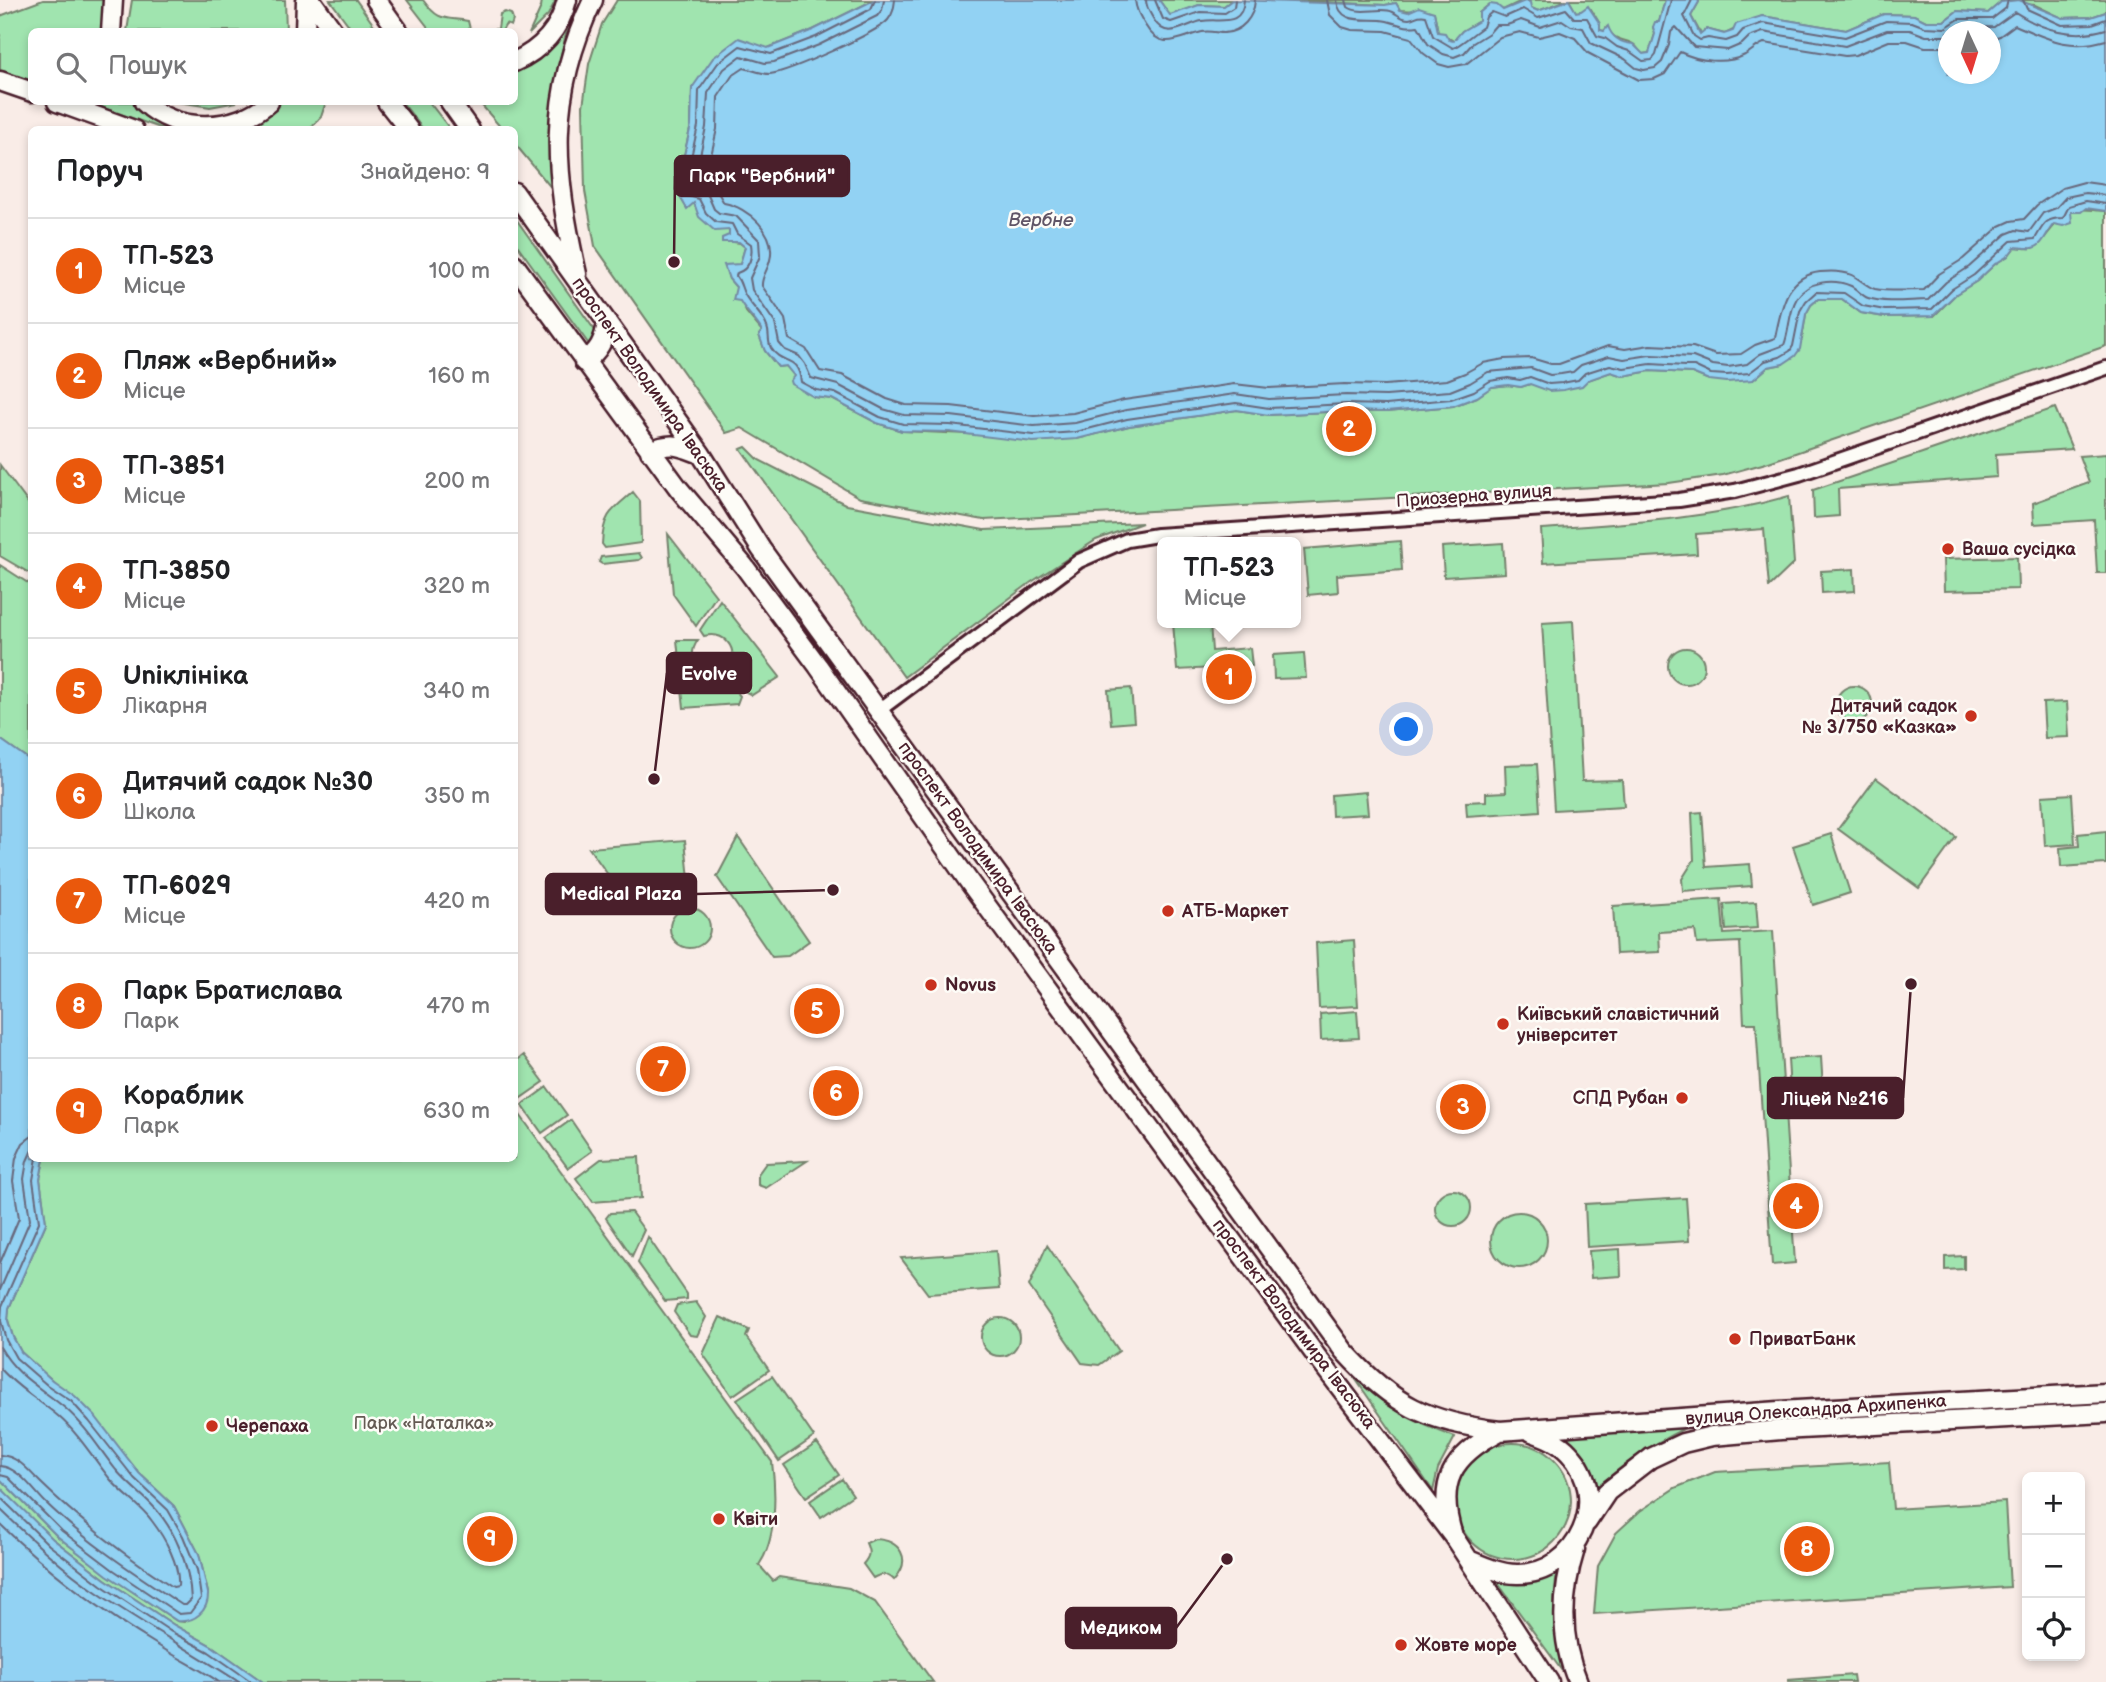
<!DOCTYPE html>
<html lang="uk">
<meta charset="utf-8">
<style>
body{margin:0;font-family:"Balsamiq Sans",sans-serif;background:#f6f6f6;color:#202124}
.controls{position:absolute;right:21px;bottom:21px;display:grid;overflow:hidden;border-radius:10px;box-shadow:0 4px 10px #0003}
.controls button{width:63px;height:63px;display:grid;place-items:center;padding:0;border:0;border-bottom:2px solid #e0e0e0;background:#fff;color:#202124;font:35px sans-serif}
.compass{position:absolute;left:1938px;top:21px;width:63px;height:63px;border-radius:50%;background:#fff;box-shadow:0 4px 10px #0003;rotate:176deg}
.you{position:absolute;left:1407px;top:730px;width:24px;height:24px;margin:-18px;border:5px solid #fff;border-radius:50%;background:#1a73e8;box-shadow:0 0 0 10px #1a73e833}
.badge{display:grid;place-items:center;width:46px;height:46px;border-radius:50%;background:#ea580c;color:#fff;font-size:23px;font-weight:700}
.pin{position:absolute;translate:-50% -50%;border:4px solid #fff;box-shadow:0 2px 7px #0006}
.popup{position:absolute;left:1157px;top:537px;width:144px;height:91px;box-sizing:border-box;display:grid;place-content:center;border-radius:10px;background:#fff;filter:drop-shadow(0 2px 5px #0005);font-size:23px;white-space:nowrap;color:#757577}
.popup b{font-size:26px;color:#202124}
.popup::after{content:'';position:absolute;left:50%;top:100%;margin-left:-14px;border:14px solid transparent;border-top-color:#fff}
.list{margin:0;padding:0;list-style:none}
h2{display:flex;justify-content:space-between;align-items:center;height:91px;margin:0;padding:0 28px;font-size:30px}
h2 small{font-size:23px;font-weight:400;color:#757577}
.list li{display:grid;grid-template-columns:46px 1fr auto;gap:21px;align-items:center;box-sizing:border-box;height:105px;padding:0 28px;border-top:2px solid #e0e0e0}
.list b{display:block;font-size:26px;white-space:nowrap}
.list p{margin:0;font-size:23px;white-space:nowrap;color:#757577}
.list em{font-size:23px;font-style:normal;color:#757577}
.icon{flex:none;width:38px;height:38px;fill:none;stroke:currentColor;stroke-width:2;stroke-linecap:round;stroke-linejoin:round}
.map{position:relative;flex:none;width:2106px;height:1682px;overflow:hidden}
.search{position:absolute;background:#fff;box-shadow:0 4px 10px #0003;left:28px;top:28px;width:490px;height:77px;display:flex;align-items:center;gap:18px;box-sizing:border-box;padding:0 24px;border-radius:10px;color:#757577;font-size:26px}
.panel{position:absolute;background:#fff;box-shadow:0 4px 10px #0003;left:28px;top:126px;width:490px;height:1036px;border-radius:10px}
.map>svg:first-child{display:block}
.green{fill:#a0e4af;stroke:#75826d;stroke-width:2}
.water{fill:#92d2f3;stroke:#758aa3;stroke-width:2;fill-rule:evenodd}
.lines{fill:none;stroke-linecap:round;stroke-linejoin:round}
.shore{stroke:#67677b;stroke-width:2}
.minor-casing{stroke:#4a1f2b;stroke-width:18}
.secondary-casing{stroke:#4a1f2b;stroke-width:23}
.minor{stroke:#fdfcf7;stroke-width:12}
.secondary{stroke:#fdfcf7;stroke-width:18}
.poi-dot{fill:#c8321e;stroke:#fdfcf7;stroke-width:2.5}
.labels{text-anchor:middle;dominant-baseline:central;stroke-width:5;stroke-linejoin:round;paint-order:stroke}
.street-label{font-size:18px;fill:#4a1f2b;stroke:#fdfcf7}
.poi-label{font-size:18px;font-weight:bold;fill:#4a1f2b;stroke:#fdfcf7;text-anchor:start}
.park-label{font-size:18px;fill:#645a53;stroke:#fdfcf7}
.water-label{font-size:19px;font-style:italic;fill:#605567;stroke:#fdfcf7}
.leader{fill:none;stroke:#4a1f2b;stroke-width:2.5}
.callout-dot{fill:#4a1f2b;stroke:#fdfcf7;stroke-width:2.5}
.callout{fill:#4a1f2b;stroke:#4a1f2b;stroke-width:2.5}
.callout-label{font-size:19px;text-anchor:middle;font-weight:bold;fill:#fff}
</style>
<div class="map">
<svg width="2106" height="1682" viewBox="0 0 2106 1682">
<rect width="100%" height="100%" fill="#f9ece7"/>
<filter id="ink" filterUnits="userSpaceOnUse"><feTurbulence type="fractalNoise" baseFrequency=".0143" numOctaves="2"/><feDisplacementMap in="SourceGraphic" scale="14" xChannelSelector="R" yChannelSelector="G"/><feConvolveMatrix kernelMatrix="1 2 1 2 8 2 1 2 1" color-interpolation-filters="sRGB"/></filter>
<g filter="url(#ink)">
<path class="green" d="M 43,0 L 103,0 L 102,31 L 32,32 L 31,81 L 0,70 L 0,16 Z
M 132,0 L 285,0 L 286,31 L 127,31 Z
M 330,0 L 356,0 L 378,31 L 353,31 Z
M 407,0 L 423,0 C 439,22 444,17 468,21 L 470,29 L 498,29 L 500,14 L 505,12 L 511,14 L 513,20 L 511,26 L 506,24 L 502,31 L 431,31 Z
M 542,0 L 556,0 L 548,15 L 529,34 L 541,7 Z
M 617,0 L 874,0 L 813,30 L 768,48 L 692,88 L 691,125 L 676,190 L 687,208 L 694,202 L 698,208 L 729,229 L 734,242 L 740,243 L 745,247 L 740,265 L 725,265 L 729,279 L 736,287 L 746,312 L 762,331 L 759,335 L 765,351 L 778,367 L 786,366 L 814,397 L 832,399 L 877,423 L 902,431 L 1077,439 L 1129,426 L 1237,410 L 1269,415 L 1346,411 L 1386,412 L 1453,406 L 1477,397 L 1491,387 L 1508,385 L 1521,387 L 1530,384 L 1588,380 L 1611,372 L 1623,376 L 1650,371 L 1692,373 L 1709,380 L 1753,380 L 1768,367 L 1783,364 L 1802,339 L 1806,314 L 1811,305 L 1818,299 L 1842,299 L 1861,313 L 1884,317 L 1934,316 L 1956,294 L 1977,281 L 1995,264 L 2008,256 L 2015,247 C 2021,247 2026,249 2032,248 C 2043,246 2054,218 2073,211 C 2084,207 2094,211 2106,211 L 2106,346 L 1766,463 L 1723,475 L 1669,483 L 984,520 L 860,498 L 742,428 L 726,433 L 595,246 L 585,191 L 583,106 L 589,64 L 602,24 Z
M 1159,0 L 1232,0 L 1224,6 L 1199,5 L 1170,16 Z
M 1282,0 L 1567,0 L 1538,11 L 1519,2 L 1503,10 L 1490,4 L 1479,13 L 1479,21 L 1462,31 L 1454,41 L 1438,32 L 1434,12 L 1400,10 L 1396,3 L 1385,5 Z
M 1569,0 L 1665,0 L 1659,22 L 1653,27 L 1655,34 L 1649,53 L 1642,54 C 1639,51 1637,46 1633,44 C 1620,37 1616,43 1607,27 L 1604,31 L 1600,30 L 1600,24 L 1591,9 L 1576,12 Z
M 1698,0 L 2106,0 L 2106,12 L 2091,17 L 2062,18 L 2035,5 L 2001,2 L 1988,13 L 1957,11 L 1944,21 L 1926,21 L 1914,15 L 1884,14 L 1846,30 L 1762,16 L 1725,34 L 1706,29 L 1701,34 L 1691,16 L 1699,2 Z
M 569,23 C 552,83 549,128 553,190 L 515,144 L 514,130 L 502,129 L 479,102 L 514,102 L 515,70 L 539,57 Z
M 87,102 L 132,102 L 170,128 L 160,128 Z
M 178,102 L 237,102 L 210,107 Z
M 277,102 L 326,102 L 321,117 L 310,129 L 224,130 Z
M 402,102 L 429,102 L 450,129 L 423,129 Z
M 514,216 L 596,332 L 593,350 L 515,242 Z
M 2055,408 L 2072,449 L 1996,454 L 1997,477 L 1838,489 L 1839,516 L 1814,518 L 1813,490 Z
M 746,447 L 759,460 L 847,505 L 984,530 L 1142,523 L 1096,540 L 1030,583 L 904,677 L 741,449 Z
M 2106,454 L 2106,573 L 2097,573 L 2094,520 L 2034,524 L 2033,503 L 2089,483 L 2079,456 Z
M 0,465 L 31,507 L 31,574 L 0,556 Z
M 633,492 L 640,501 L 641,543 L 605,548 L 602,544 C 603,514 612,510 633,492 Z
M 1789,496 L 1794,563 L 1769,587 L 1764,529 L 1696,534 L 1697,554 L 1543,563 L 1541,529 C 1627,523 1705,520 1789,496 Z
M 668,534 L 716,596 L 696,626 L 673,594 Z
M 1400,541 L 1402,570 L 1337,575 L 1338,592 L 1308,595 L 1304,549 Z
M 1503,543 L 1505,573 L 1444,577 L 1442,547 Z
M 639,553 L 642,558 L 639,560 L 602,564 L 599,562 L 601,557 Z
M 2017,557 L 2018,589 L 1944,591 L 1943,559 Z
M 0,565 L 31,585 L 31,761 L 0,739 Z
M 1854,569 L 1855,591 L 1822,593 L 1821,571 Z
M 720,600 L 780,677 L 752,695 L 746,692 L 730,666 C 738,647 724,631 704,636 L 700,630 Z
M 1573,621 L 1582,781 L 1622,780 L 1624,806 L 1554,810 L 1542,623 Z
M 1173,623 L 1210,623 L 1212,651 L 1250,648 L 1252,666 L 1177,670 Z
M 677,640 L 698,640 C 690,651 690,669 706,674 C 711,676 717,675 723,675 L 740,696 L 737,704 L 684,708 Z
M1668 666a18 18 0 1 1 36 0a18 18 0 1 1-36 0Z
M 1304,653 L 1306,678 L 1274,679 L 1273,655 Z
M1836 704a18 18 0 1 1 36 0a18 18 0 1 1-36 0Z
M 1131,688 L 1134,722 L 1111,724 L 1108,690 Z
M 2067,702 L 2069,737 L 2045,738 L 2043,703 Z
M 1537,764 L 1540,811 L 1467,816 L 1466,802 L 1486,801 L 1486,793 L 1506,792 L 1505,765 Z
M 1876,778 L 1956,837 L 1919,888 L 1838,829 Z
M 1366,792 L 1368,814 L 1332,816 L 1331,795 Z
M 2072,794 L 2075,844 L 2045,846 L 2042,796 Z
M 1702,812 L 1706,867 L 1750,864 L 1752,886 L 1683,891 L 1682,879 L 1694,860 L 1692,813 Z
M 2106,831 L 2106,864 L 2061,867 L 2060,848 L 2079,846 L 2078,834 Z
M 1831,834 L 1850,893 L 1813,905 L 1793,846 Z
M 738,837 L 809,941 L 788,956 L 772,957 L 717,877 Z
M 685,840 L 689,879 L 621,885 L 616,886 L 589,848 Z
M 1721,899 L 1724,934 L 1773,931 L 1795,1263 L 1772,1265 L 1756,1023 L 1744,1023 L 1740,942 L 1697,944 L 1695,930 L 1659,932 L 1660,952 L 1616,954 L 1613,906 Z
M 1756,902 L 1758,928 L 1726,930 L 1724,904 Z
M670 928a20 20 0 1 1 40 0a20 20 0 1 1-40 0Z
M 1354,940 L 1358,1006 L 1319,1008 L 1316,943 Z
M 1357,1011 L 1359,1038 L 1321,1040 L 1320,1014 Z
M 524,1055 L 544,1082 L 518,1100 L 515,1095 L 515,1062 Z
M 1821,1057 L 1824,1105 L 1791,1107 L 1788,1059 Z
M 547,1087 L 567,1115 L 542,1133 L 522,1105 Z
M 515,1108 L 772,1462 C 776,1492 777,1539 759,1565 L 773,1581 L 779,1577 L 849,1588 L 875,1602 L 933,1682 L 263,1682 L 212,1646 L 174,1625 L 105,1579 L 53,1539 L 0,1514 L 0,1479 L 57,1536 L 108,1575 L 177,1621 L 184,1622 L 208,1593 L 199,1554 L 174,1506 L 139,1473 L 119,1449 L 52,1380 L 21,1352 L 13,1337 L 8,1320 L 9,1308 L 46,1223 L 40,1179 L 44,1159 L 514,1158 Z
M 571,1120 L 592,1151 L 568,1168 L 546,1138 Z
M 639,1157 L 641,1198 L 593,1202 L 576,1178 L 601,1159 Z
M 807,1161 L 766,1188 L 758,1185 L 758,1174 L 766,1163 Z
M1435 1208a18 18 0 1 1 36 0a18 18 0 1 1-36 0Z
M 1686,1198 L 1689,1241 L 1587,1247 L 1585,1204 Z
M1491 1240a28 28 0 1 1 56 0a28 28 0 1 1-56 0Z
M 631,1212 L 644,1230 L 632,1256 L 606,1218 L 610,1213 Z
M 648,1237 L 687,1294 L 687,1299 L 665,1301 L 638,1263 Z
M 1047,1245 L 1119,1351 L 1099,1365 L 1082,1363 L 1029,1286 Z
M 1620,1249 L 1621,1276 L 1591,1278 L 1589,1251 Z
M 996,1251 L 999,1289 L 928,1294 L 901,1258 Z
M 1964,1256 L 1964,1269 L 1945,1270 L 1945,1257 Z
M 696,1302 L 706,1317 L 697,1336 L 690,1335 L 674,1312 L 677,1305 Z
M 720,1317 L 749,1330 L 746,1337 L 769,1370 L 732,1396 L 703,1354 Z
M981 1337a19 19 0 1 1 38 0a19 19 0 1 1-38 0Z
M 1352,1374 C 1382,1406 1415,1423 1455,1437 L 1438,1469 L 1433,1491 Z
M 772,1376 L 814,1437 L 779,1461 L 737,1399 Z
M 1685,1428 C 1651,1445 1622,1464 1595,1490 C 1591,1465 1580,1451 1562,1434 Z
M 817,1443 L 839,1475 L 806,1497 L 784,1465 Z
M1455 1501a58 58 0 1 1 116 0a58 58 0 1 1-116 0Z
M 1889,1462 L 1893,1509 L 2005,1502 L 2010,1587 L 1594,1614 L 1598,1566 L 1616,1533 L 1640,1511 L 1675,1488 L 1715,1472 Z
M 842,1479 L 853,1495 L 821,1517 L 810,1501 Z
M 875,1539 C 900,1540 913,1559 894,1580 C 887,1573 881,1574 873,1578 L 863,1564 C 870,1556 870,1552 866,1543 Z
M 1557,1572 C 1552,1609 1554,1635 1562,1671 L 1497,1582 C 1522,1586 1534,1585 1557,1572 Z
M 1853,1675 L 1854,1682 L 1788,1682 L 1788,1680 Z"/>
<path class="water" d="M 874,0 L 1159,0 L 1170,15 L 1199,5 L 1224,6 L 1232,0 L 1385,5 L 1396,3 L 1400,10 L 1408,12 L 1419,7 L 1434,12 L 1438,32 L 1445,33 L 1449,40 L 1453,41 L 1462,31 L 1479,21 L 1479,13 L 1490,4 L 1497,5 L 1503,10 L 1525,1 L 1530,2 L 1531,8 L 1538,11 L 1569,0 L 1576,12 L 1581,11 L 1588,6 L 1600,24 L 1600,30 L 1604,31 L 1608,26 C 1612,38 1620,43 1633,44 L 1643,54 L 1649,53 L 1655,34 L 1653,27 L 1655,22 L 1659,22 L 1665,0 L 1698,0 L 1699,2 L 1691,16 L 1700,34 L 1706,29 L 1724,34 L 1733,31 L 1736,24 L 1762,16 L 1846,30 L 1884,14 L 1914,15 L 1926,21 L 1944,21 L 1957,11 L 1988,13 L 2001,2 L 2019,0 L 2063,18 L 2091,17 L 2106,12 L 2106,211 L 2086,208 L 2081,212 L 2071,212 L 2072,223 L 2063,226 L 2054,224 C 2045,233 2043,250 2028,248 C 2023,248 2019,247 2015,247 L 2008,256 L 1995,264 L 1977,281 L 1956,294 L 1933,316 L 1885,317 L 1861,313 L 1842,299 L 1818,299 L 1811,305 L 1806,314 L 1800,349 L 1795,356 L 1783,364 L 1768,367 L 1753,380 L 1727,382 L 1709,380 L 1692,373 L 1650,371 L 1623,376 L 1611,372 L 1588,380 L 1582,386 L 1563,390 L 1549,391 L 1530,384 L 1521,387 L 1508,385 L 1492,387 L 1477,397 L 1453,406 L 1386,412 L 1346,411 L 1269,415 L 1237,410 L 1129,426 L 1077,439 L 1033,442 L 949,432 L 902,431 L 877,423 L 832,399 L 814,397 L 791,384 L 790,381 L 794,376 L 786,366 L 778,367 L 765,351 L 759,335 L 762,331 C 756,320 746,312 740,301 L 733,300 L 736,287 L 729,279 L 724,265 L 740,264 L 745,247 L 739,242 L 722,242 L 722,238 L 729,235 L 729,230 L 715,231 L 699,217 L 694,203 L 687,209 L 676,190 L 691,125 L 692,88 L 713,58 L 739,38 L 768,48 L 813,30 ZM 1948,32 L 1990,32 L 1990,74 L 1948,74 Z
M 0,739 L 31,761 L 32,1158 L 44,1159 L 40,1179 L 46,1223 L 9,1308 L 8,1321 L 13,1337 L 21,1352 L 52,1380 L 75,1396 L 95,1416 L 139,1473 L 174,1506 L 199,1554 L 208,1593 C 209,1611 194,1623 177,1621 L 107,1575 L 57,1536 L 0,1479 Z
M 0,1487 L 53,1539 L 105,1579 L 174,1625 L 212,1646 L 263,1682 L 0,1682 Z"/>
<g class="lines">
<path class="shore" d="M 875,0 L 871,9 L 816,37 L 771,54 L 740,46 L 718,63 L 699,90 L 698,126 L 684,189 L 688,196 L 699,199 L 706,213 L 716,222 L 732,224 L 737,234 L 751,244 C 753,256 750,269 737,273 L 736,276 C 742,283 741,289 745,295 C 751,306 763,315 767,327 C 770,334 767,340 771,348 C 782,366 798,354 801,382 L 816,390 L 835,393 L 880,417 L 903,424 L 950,425 L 1034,435 L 1076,432 L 1127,419 L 1236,403 L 1269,408 L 1346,404 L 1386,405 L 1451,399 L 1474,391 L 1490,381 L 1508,378 L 1520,380 L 1530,377 L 1549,384 L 1562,383 L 1578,380 L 1585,373 L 1610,365 L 1624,368 L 1651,364 L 1685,366 L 1694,366 L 1711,374 L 1727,375 L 1749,373 L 1765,361 L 1780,357 L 1790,351 L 1793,346 L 1800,311 L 1806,301 L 1816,292 L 1844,293 L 1863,306 L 1885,310 L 1932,309 L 1952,289 L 1974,275 L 2011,241 L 2035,239 C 2044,224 2045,218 2063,218 L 2069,206 L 2086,201 L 2106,204
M 884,0 L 882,10 L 877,16 L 819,45 L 774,62 L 765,63 L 741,56 L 724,69 L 708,93 L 706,127 L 694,184 L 707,193 L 714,209 L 719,213 L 736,216 L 759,240 L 760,256 L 750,278 L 752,290 L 775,323 L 779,343 L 785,350 L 799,356 L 805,364 L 811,378 L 838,385 L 883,409 L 904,415 L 951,416 L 1034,426 L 1075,423 L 1126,410 L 1235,394 L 1269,399 L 1346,395 L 1386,396 L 1450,391 L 1470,383 L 1488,372 L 1531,368 L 1550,375 L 1561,374 L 1573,372 L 1581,365 L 1609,356 L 1624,359 L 1650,355 L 1693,357 L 1713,365 L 1728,367 L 1747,364 L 1760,354 L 1784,345 C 1790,330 1788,313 1797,298 C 1808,281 1833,278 1851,286 C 1857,289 1862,296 1868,298 C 1887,304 1909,300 1928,300 L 1946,282 L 1969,267 L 2006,234 L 2016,230 L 2029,232 L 2043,213 L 2056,208 L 2066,197 L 2085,193 L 2106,195
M 895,0 C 894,8 893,14 888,20 C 877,33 788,72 770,74 C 761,74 753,70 744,68 L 732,76 L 718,97 L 717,129 L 706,178 L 716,189 L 724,203 C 748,207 777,233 770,260 C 768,270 761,277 762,286 L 785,319 L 789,339 L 806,349 L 820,371 L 842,375 L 887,399 L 906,405 L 951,406 L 1034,416 L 1073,413 L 1124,400 L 1234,384 L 1269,388 L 1345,384 L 1385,385 L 1447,380 L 1465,373 L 1483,363 L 1504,359 L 1531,358 L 1551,364 L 1559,364 L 1608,346 L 1625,349 L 1650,345 L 1693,347 L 1716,355 L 1741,354 L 1755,345 L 1775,338 C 1781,310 1785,276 1820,272 C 1830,271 1843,271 1852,275 C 1860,279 1867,287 1875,289 C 1891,292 1908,290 1924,290 L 1939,274 L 1963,259 L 2000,226 L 2011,221 L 2024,219 L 2037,205 L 2062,188 L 2084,182 L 2106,185
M 1135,0 C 1136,10 1140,16 1145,25 C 1161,53 1180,37 1202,32 C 1209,30 1217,33 1224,33 C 1242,32 1254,17 1255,0
M 1146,0 C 1146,8 1150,13 1154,20 C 1167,42 1185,24 1202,21 C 1220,18 1242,28 1244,0
M 1155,0 L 1163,19 L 1171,22 L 1200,12 L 1225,13 L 1234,7 L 1235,0
M 1327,0 L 1330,15 L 1342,27 L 1352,30 L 1385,31 L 1411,38 L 1423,53 L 1438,64 L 1449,67 L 1466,64 L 1500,37 L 1520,32 L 1539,37 L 1560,32 L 1575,38 L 1588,53 L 1639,80 L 1654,79 L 1665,74 L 1680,52 C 1698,61 1726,65 1745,55 C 1752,51 1756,46 1764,43 L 1845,56 L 1855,55 L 1889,41 L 1907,41 L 1925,47 L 1948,47
M 1337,0 C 1339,27 1369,17 1387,21 C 1400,24 1403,28 1418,26 L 1428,44 L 1443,54 L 1454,57 L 1464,53 L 1473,43 L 1489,33 L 1496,25 L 1507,25 L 1521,20 L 1540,27 L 1562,20 L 1571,26 L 1583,28 L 1591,43 L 1625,59 L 1636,68 L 1644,70 L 1655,68 L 1662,62 L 1669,45 L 1671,32 L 1676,27 L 1694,47 L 1728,50 L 1742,44 L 1749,37 L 1763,32 L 1845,46 L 1887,30 L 1910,30 L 1926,36 L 1948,36
M 1346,0 L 1348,7 C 1361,16 1381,6 1393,12 C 1399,15 1401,19 1409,19 C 1417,18 1417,14 1426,16 L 1433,36 L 1453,48 C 1459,46 1475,32 1483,27 L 1486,17 L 1492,12 L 1505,17 L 1523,9 L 1538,18 L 1566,9 L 1574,18 L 1587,18 L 1597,36 L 1605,38 L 1617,47 L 1629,51 L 1643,61 L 1652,60 L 1656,55 L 1671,0
M 1692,0 L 1684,16 L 1694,36 L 1700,40 L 1708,38 L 1726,41 L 1737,37 L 1743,30 L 1763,23 L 1845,37 L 1886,21 L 1912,22 L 1925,27 L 1945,28 L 1959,19 L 1992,19 L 2006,8 L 2008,0
M 2023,0 L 2027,9 L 2062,25 L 2092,24 L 2106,19
M 1956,32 L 1962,28 L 1994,27 L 2015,12 C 2042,30 2074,39 2106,29
M 1990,39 L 2000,36 L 2015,25 C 2048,39 2069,51 2106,40
M 0,1263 L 19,1218 L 13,1181 L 16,1158 L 23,1143 L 32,1136
M 0,1290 L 30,1220 L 24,1179 L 27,1161 L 32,1150
M 0,1347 C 17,1377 40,1387 65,1408 C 86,1426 100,1450 116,1470 C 127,1483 139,1492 151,1504 C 175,1528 190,1566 191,1600 L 186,1605 L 182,1605 C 134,1573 86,1542 45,1502 C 33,1490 18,1467 0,1466
M 0,1368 C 17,1388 39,1400 58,1416 C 79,1434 93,1458 110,1479 C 123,1495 141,1505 152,1521 C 165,1538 180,1565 178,1586 L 173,1587 C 124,1555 82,1523 40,1482 C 28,1470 18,1456 0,1455
M 0,1475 L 8,1477 L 62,1531 L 112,1569 L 179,1614 L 190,1613 L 201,1598 L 197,1570 L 183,1536 L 168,1510 L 134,1478 L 89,1421 L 71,1401 L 47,1385 L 16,1358 L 6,1340 L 1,1321 L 2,1306 L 39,1222 L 33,1180 L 37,1158
M 0,1497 L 49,1545 L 101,1585 L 170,1631 L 209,1652 L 252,1682
M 0,1509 C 31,1539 62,1569 98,1593 C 144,1625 192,1651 239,1682
M 0,1524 C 48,1571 101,1611 159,1646 C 179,1659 200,1669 219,1682"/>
<g class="minor-casing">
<path id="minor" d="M 878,711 L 1079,561 L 1127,540 L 1157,535 L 1679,500 L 1735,491 L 1799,474 L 2106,368"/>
</g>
<g class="secondary-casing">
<path id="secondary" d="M 311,0 L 334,32
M 376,0 L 399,32
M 111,32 L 113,0
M 305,32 L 306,0
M 514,62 C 541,50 560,29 567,0
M 0,81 L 32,92
M 57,102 L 134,130
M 144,102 C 177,134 236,132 269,102
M 387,102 L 409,130
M 450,102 L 470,130
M 514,192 L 701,454 L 761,549 L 1344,1351 C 1393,1405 1427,1422 1500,1431
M 514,264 L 679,489 L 744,566 L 818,666 L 970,883 L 1317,1357 L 1453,1536
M 577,274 C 554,172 546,98 593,0
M 584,362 C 599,351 604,341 607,323
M 650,451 C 672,441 679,446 701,454
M 1587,1522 L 1607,1492 L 1651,1458 L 1683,1443 L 1712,1436 L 1781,1430 L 2106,1413
M 1575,1549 C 1561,1594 1559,1638 1578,1682
M 1471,1561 C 1485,1567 1501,1574 1517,1574 C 1578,1575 1612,1497 1569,1453 C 1559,1442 1546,1437 1532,1432
M 1549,1682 L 1453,1536 C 1436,1483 1451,1456 1500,1431 L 1779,1411 L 2106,1393"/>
</g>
<use href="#minor" class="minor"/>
<use href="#secondary" class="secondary"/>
</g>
</g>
<g class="poi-dot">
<circle cx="1948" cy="549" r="7"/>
<circle cx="1971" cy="716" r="7"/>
<circle cx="1168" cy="911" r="7"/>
<circle cx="931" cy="985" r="7"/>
<circle cx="1503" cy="1024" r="7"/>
<circle cx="1682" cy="1098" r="7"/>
<circle cx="1735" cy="1339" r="7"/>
<circle cx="212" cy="1426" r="7"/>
<circle cx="719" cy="1519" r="7"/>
<circle cx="1401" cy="1645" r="7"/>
</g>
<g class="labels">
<g class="street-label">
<text transform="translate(650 385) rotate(55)">проспект Володимира Івасюка</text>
<text transform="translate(1474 496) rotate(-4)">Приозерна вулиця</text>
<text transform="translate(978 848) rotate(54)">проспект Володимира Івасюка</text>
<text transform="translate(1294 1324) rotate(53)">проспект Володимира Івасюка</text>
<text transform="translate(1816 1410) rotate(-4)">вулиця Олександра Архипенка</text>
</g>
<g class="poi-label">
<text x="1962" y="549">Ваша сусідка</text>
<text x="1957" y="706" text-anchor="end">Дитячий садок<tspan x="1957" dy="21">№ 3/750 «Казка»</tspan></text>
<text x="1182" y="911">АТБ-Маркет</text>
<text x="945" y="985">Novus</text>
<text x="1517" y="1014">Київський славістичний<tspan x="1517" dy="21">університет</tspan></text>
<text x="1668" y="1098" text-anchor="end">СПД Рубан</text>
<text x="1749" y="1339">ПриватБанк</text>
<text x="226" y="1426">Черепаха</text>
<text x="733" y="1519">Квіти</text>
<text x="1415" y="1645">Жовте море</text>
</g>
<g class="park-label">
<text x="424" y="1423">Парк «Наталка»</text>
</g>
<g class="water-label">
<text x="1041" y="220">Вербне</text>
</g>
</g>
<path class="leader" d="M674 262L675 176M654 779L667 673M833 890L696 894M1911 984L1903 1098M1227 1559L1176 1628"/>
<g class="callout-dot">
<circle cx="674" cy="262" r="7"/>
<circle cx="654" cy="779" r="7"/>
<circle cx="833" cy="890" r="7"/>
<circle cx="1911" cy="984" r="7"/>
<circle cx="1227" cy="1559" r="7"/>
</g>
<g class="callout">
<rect x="675" y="156" width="174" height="40" rx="7"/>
<rect x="667" y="653" width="84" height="40" rx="7"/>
<rect x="546" y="874" width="150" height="40" rx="7"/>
<rect x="1768" y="1078" width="135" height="40" rx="7"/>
<rect x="1066" y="1608" width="110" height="40" rx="7"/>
</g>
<g class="callout-label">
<text x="762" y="182">Парк "Вербний"</text>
<text x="709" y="680">Evolve</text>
<text x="621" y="900">Medical Plaza</text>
<text x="1835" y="1105">Ліцей №216</text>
<text x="1121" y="1634">Медиком</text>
</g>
</svg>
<div class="controls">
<button>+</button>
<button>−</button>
<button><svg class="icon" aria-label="locate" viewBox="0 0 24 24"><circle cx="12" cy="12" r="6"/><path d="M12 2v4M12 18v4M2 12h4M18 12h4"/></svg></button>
</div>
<svg class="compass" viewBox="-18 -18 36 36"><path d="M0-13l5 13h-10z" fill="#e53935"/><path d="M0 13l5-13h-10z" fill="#757577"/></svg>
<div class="you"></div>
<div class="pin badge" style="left:1229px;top:677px">1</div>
<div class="popup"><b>ТП-523</b>Місце</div>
<div class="pin badge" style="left:1349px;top:429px">2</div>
<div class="pin badge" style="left:1463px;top:1107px">3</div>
<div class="pin badge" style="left:1796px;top:1206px">4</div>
<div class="pin badge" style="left:817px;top:1011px">5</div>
<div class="pin badge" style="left:836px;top:1093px">6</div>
<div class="pin badge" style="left:663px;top:1069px">7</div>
<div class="pin badge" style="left:1807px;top:1549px">8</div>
<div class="pin badge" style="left:490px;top:1539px">9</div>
<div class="search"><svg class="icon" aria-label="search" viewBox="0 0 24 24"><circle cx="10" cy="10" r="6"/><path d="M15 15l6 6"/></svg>Пошук</div>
<section class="panel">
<h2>Поруч<small>Знайдено: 9</small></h2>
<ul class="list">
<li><span class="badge">1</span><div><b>ТП-523</b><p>Місце</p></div><em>100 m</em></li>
<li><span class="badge">2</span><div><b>Пляж «Вербний»</b><p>Місце</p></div><em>160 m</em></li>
<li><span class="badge">3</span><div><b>ТП-3851</b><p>Місце</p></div><em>200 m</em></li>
<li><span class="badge">4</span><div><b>ТП-3850</b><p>Місце</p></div><em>320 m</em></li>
<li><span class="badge">5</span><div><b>Uniклініка</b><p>Лікарня</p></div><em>340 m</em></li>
<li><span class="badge">6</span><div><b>Дитячий садок №30</b><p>Школа</p></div><em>350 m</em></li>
<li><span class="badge">7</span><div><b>ТП-6029</b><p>Місце</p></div><em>420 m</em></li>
<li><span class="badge">8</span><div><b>Парк Братислава</b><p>Парк</p></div><em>470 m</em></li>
<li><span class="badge">9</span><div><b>Кораблик</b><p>Парк</p></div><em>630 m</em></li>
</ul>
</section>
</div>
